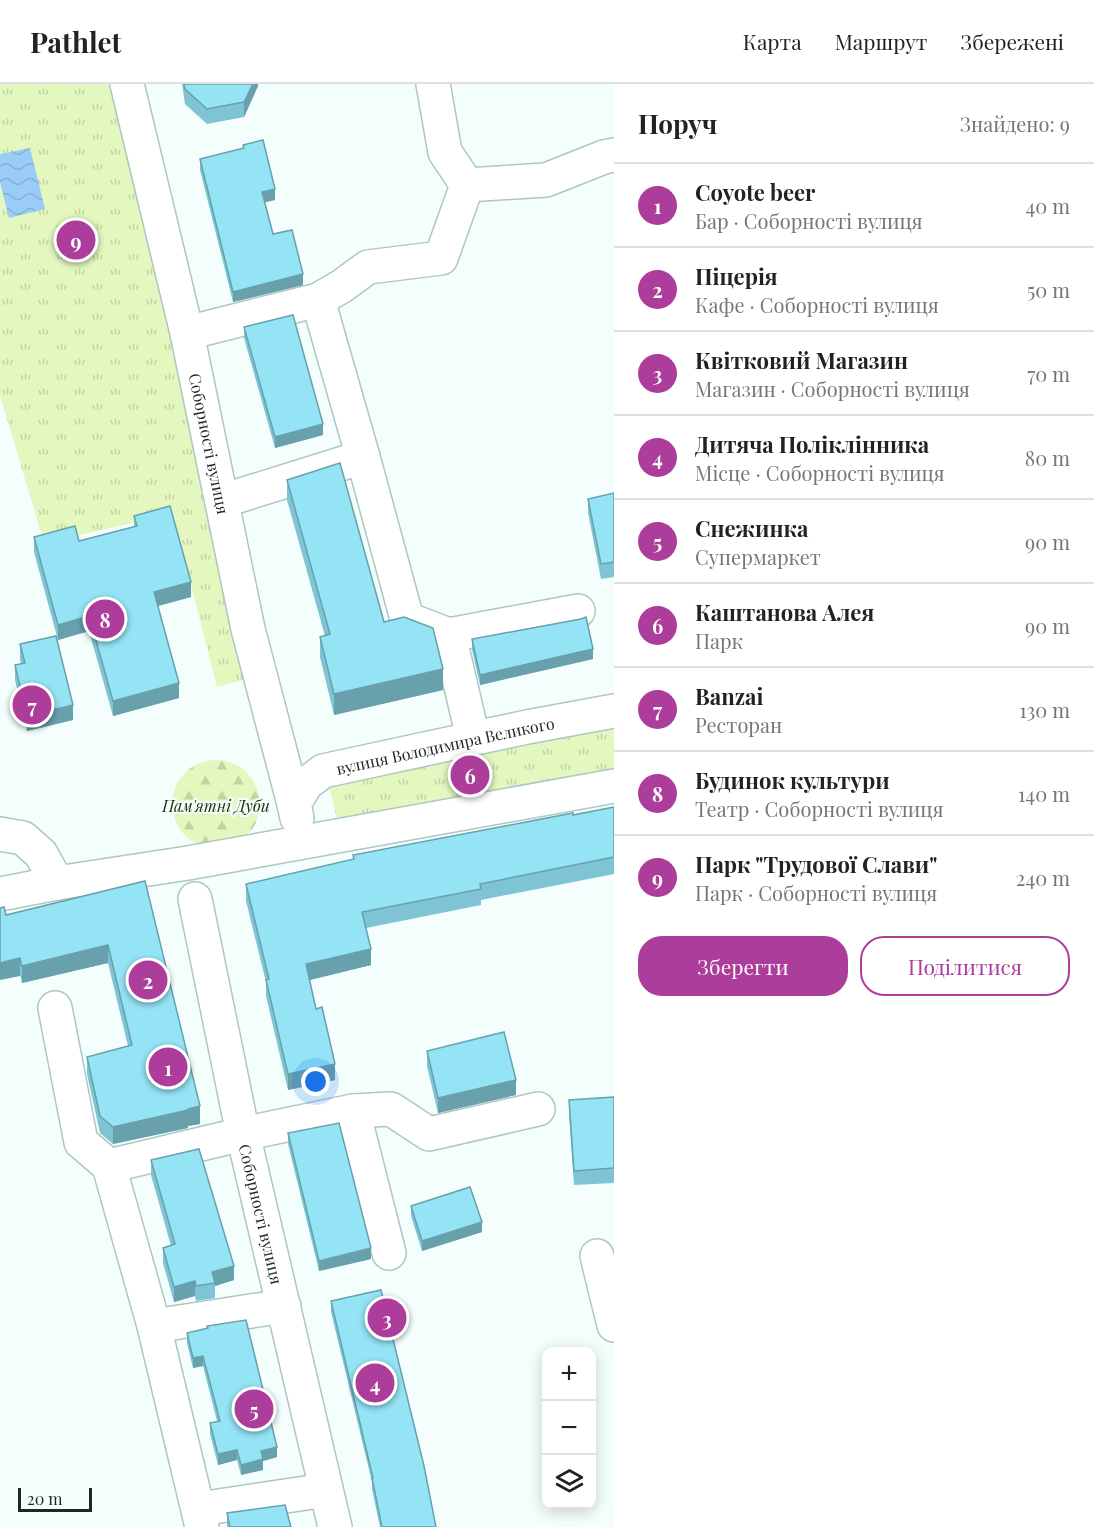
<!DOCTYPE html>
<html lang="uk">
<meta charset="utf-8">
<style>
body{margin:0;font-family:"Playfair Display",serif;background:#f2f2f2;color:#222}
.controls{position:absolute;right:18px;bottom:18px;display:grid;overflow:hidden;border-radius:12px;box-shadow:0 3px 15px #0003}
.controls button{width:54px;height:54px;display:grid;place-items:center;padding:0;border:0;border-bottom:2px solid #e0e0e0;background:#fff;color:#222;font:30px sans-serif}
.scale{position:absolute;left:18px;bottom:15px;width:74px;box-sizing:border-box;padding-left:6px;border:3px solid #1d2726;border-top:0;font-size:16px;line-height:21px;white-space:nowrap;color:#1d2726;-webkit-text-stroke:4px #f4fefc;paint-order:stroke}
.you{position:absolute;left:316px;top:998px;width:21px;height:21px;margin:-15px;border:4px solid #fff;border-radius:50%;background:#1a73e8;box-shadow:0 0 0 9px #1a73e833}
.badge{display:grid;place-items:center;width:39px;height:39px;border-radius:50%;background:#ac3d9b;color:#fff;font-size:20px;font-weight:700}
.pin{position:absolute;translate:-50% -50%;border:3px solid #fff;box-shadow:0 2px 6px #0006}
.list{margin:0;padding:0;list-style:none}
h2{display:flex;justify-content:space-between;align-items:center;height:78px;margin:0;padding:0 24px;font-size:26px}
h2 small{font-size:20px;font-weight:400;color:#767676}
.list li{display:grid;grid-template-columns:39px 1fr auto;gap:18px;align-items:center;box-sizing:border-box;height:84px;padding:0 24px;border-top:2px solid #e0e0e0}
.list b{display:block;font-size:22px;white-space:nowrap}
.list p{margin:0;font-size:20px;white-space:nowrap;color:#767676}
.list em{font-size:20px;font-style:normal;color:#767676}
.actions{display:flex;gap:12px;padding:18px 24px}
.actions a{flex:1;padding:14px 0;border:2px solid #ac3d9b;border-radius:24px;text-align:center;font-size:21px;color:#ac3d9b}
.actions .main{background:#ac3d9b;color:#fff}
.icon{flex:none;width:33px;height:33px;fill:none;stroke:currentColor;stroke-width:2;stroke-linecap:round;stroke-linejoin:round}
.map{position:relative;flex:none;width:614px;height:1443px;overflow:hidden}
header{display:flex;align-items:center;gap:36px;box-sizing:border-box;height:84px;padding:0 30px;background:#fff;border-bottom:2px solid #e0e0e0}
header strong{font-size:28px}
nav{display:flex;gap:33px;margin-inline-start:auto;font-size:21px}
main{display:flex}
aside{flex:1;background:#fff}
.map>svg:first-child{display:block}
.grass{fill:url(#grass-tufts)}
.forest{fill:url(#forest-firs)}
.water{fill:url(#water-waves)}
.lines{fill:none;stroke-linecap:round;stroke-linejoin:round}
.minor-casing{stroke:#adc7c2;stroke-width:36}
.minor{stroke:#fff;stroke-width:33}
.wall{fill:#7fc4d4}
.shaded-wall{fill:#68a0ac}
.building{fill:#94e4f6;stroke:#68a0ac;stroke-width:1.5}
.labels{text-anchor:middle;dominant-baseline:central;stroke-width:4.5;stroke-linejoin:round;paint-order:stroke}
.street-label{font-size:16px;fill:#1d2726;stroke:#f4fefc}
.park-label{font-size:16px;font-style:italic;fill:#243004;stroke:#f4fefc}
</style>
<header>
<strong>Pathlet</strong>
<nav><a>Карта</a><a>Маршрут</a><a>Збережені</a></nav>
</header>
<main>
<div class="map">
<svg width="614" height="1443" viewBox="0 0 614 1443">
<defs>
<pattern id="grass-tufts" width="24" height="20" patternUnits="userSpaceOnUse" patternTransform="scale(1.5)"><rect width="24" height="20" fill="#e3f7bf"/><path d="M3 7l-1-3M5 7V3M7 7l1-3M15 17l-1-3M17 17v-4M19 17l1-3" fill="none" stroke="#c2d4a4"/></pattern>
<pattern id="forest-firs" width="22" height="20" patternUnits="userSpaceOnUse" patternTransform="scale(1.5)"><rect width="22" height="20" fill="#e3f7bf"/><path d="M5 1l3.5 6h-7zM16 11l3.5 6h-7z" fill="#c2d4a4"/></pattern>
<pattern id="water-waves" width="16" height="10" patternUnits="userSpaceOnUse" patternTransform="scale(1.5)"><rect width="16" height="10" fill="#99cdf8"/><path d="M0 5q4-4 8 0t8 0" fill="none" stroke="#83b0d4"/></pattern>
</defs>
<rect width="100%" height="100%" fill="#f4fefc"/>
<path class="grass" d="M 0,0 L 117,0 L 253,593 L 217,603 L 173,430 L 44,459 L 0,311 Z
M 614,639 L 614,688 L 338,739 L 327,694 Z"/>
<path class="forest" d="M172 720a44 44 0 1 1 88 0a44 44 0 1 1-88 0Z"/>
<path class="water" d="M 30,64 L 45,125 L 9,134 L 0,98 L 0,70 Z"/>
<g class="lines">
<g class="minor-casing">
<g id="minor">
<path id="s1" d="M 127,0 L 187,249 L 248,545 L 294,720"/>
<path d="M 433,0 L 445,68 L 467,101"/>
<path d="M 318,216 L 342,202 L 368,183 L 441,174 L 467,101 L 546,96 L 604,73 L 614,71"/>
<path d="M 187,249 L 318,216 L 363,373"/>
<path d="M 222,417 L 363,373 L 407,535 L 449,551"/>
<path d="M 473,654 L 449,551 L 578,527"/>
<path id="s2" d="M 297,734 L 294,720 L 306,700 L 323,687 L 527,643 L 614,627"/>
<path d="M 0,750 L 23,754 L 41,770 L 57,799"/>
<path d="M 0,810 L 57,799 L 188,779 L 614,702"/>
<path id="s3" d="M 195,815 L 243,1050 L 335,1443"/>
<path d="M 55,924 L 81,1058 L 109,1082 L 154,1242 L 202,1443"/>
<path d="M 353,1027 L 391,1025 L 429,1050 L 538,1025"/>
<path d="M 109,1082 L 243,1050 L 353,1027 L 389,1169"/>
<path d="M 597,1172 L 614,1241"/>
<path d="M 154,1242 L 284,1222"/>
<path d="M 199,1425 L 326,1406"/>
</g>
</g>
<use href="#minor" class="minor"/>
</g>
<path class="wall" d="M 182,0 L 258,0 L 258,2 L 244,33 L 207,40 L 185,20 Z
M 243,61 L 275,116 L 264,118 L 273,150 L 303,201 L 233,218 L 200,86 L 200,75 L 243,64 Z
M 244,243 L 323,351 L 275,364 L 244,254 Z
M 287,396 L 384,538 L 443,606 L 334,631 L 320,573 L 320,553 L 325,552 L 287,416 Z
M 614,409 L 614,493 L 601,495 L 588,429 L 588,415 Z
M 134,432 L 191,513 L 158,522 L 179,614 L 113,632 L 89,547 L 58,556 L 34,468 L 34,453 L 79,457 L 134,443 Z
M 581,535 L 593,575 L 480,601 L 472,566 L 472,555 Z
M 20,560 L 73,636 L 27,647 L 15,596 L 15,581 L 21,580 L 20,575 Z
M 614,723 L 614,790 L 481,816 L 481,821 L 366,844 L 371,881 L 309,896 L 335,996 L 288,1006 L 266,912 L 266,898 L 246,817 L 246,800 L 353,775 L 353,771 Z
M 145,797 L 200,1040 L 188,1042 L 188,1044 L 113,1060 L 100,1049 L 87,990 L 87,973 L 128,962 L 108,879 L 22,899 L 6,831 Z
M 427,967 L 516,1011 L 438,1029 L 427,982 Z
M 614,1013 L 614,1099 L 574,1101 L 569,1031 L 569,1016 Z
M 288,1049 L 371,1175 L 319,1187 L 288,1060 Z
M 151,1076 L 234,1196 L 215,1202 L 215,1214 L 196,1217 L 195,1212 L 174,1218 L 163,1179 L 163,1164 L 171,1162 L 151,1091 Z
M 411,1122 L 482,1148 L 422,1167 L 411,1132 Z
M 331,1217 L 436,1443 L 380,1443 L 372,1405 L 372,1398 L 331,1228 Z
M 187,1249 L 277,1373 L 263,1377 L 263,1386 L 241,1391 L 237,1376 L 218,1381 L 210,1350 L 210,1339 L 217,1337 L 203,1282 L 193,1284 L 187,1259 Z
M 227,1429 L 291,1443 L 227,1443 Z"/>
<path class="shaded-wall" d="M 253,0 L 258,0 L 258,2 L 244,33 L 244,18 Z
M 275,105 L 275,116 L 262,119 L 262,108 Z
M 303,190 L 303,201 L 233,218 L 233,208 Z
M 323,340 L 323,351 L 275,364 L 275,353 Z
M 191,498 L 191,513 L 154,523 L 154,508 Z
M 89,532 L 89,547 L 58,556 L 58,541 Z
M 593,565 L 593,575 L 480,601 L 480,591 Z
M 443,585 L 443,606 L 334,631 L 334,610 Z
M 179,599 L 179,614 L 113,632 L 113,617 Z
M 73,621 L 73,636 L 27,647 L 27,632 Z
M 108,861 L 108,879 L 22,899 L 22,882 Z
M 371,865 L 371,881 L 306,897 L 306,880 Z
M 20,874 L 20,892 L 0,896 L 0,879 Z
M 335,980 L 335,996 L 288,1006 L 288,990 Z
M 516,996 L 516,1011 L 438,1029 L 438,1014 Z
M 200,1022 L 200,1040 L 188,1042 L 188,1044 L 113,1060 L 113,1043 Z
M 482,1138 L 482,1148 L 422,1167 L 422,1157 Z
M 371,1164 L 371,1175 L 319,1187 L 319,1177 Z
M 234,1182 L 234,1196 L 215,1202 L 212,1188 Z
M 195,1197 L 195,1212 L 174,1218 L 174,1203 Z
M 203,1272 L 203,1282 L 193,1284 L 193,1274 Z
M 277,1363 L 277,1373 L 263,1377 L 263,1386 L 241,1391 L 241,1381 L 261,1367 Z
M 237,1366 L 237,1376 L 218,1381 L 218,1370 Z"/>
<path class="building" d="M 184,0 L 253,0 L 244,18 L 207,25 L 185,5 Z
M 263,56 L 275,105 L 262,108 L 273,150 L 292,146 L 303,190 L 233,208 L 200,75 L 244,64 L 243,61 Z
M 293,231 L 323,340 L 275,353 L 244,243 Z
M 340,379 L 384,538 L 404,533 L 433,544 L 443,585 L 334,610 L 320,553 L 330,550 L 287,396 Z
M 614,409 L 614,478 L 601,480 L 588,415 Z
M 170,422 L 191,498 L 154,508 L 179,599 L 113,617 L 89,532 L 58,541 L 34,453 L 75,442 L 79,457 L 137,442 L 134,432 Z
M 586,533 L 593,565 L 480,591 L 472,555 L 581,535 Z
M 56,552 L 73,621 L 27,632 L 15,581 L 25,579 L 20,560 Z
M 614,723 L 614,773 L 480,800 L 481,805 L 362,828 L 371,865 L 306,880 L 316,925 L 322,923 L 335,980 L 288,990 L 266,896 L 269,895 L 246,800 L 354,775 L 353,771 L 573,729 L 573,731 Z
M 145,797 L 200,1022 L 188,1025 L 188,1026 L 113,1043 L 100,1032 L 87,973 L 132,961 L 108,861 L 22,882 L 20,874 L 0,879 L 0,824 L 4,823 L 6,831 Z
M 504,948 L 516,996 L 438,1014 L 427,967 Z
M 614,1013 L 614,1084 L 574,1087 L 569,1016 Z
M 339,1039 L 371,1164 L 319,1177 L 288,1049 Z
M 199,1065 L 234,1182 L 212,1188 L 215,1199 L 196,1202 L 195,1197 L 174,1203 L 163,1164 L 175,1160 L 151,1076 Z
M 470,1103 L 482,1138 L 422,1157 L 411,1122 Z
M 381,1206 L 424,1382 L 436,1443 L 382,1443 L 372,1394 L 373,1394 L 331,1217 Z
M 246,1236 L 277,1363 L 261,1367 L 263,1375 L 241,1381 L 237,1366 L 218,1370 L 210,1339 L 220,1337 L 203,1272 L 193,1274 L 187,1249 L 208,1244 L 207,1242 Z
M 285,1421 L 291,1443 L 230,1443 L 227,1429 Z"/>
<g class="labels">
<g class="street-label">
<text stroke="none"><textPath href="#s1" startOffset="369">Соборності вулиця</textPath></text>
<text stroke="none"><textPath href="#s2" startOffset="184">вулиця Володимира Великого</textPath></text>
<text stroke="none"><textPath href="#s3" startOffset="322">Соборності вулиця</textPath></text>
</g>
<g class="park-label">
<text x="216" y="721">Пам'ятні Дуби</text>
</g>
</g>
</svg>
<div class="controls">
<button>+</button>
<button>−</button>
<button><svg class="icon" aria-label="layers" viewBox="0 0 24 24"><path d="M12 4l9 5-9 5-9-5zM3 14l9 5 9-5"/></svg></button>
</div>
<div class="scale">20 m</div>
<div class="you"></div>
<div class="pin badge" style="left:168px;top:983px">1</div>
<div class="pin badge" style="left:148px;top:896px">2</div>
<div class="pin badge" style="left:387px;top:1234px">3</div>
<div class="pin badge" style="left:375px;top:1299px">4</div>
<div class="pin badge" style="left:254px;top:1325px">5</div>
<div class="pin badge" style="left:470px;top:691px">6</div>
<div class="pin badge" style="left:32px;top:621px">7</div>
<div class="pin badge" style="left:105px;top:535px">8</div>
<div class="pin badge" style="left:76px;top:156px">9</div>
</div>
<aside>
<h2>Поруч<small>Знайдено: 9</small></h2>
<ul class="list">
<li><span class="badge">1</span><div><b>Coyote beer</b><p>Бар · Соборності вулиця</p></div><em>40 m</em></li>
<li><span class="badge">2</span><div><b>Піцерія</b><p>Кафе · Соборності вулиця</p></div><em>50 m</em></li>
<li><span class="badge">3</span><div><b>Квітковий Магазин</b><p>Магазин · Соборності вулиця</p></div><em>70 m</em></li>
<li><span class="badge">4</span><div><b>Дитяча Поліклінника</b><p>Місце · Соборності вулиця</p></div><em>80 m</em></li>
<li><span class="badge">5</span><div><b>Снежинка</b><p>Супермаркет</p></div><em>90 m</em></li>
<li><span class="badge">6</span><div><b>Каштанова Алея</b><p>Парк</p></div><em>90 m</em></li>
<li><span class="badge">7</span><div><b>Banzai</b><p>Ресторан</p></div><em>130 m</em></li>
<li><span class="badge">8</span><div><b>Будинок культури</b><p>Театр · Соборності вулиця</p></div><em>140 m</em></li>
<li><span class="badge">9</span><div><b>Парк &quot;Трудової Слави&quot;</b><p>Парк · Соборності вулиця</p></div><em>240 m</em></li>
</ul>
<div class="actions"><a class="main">Зберегти</a><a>Поділитися</a></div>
</aside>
</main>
